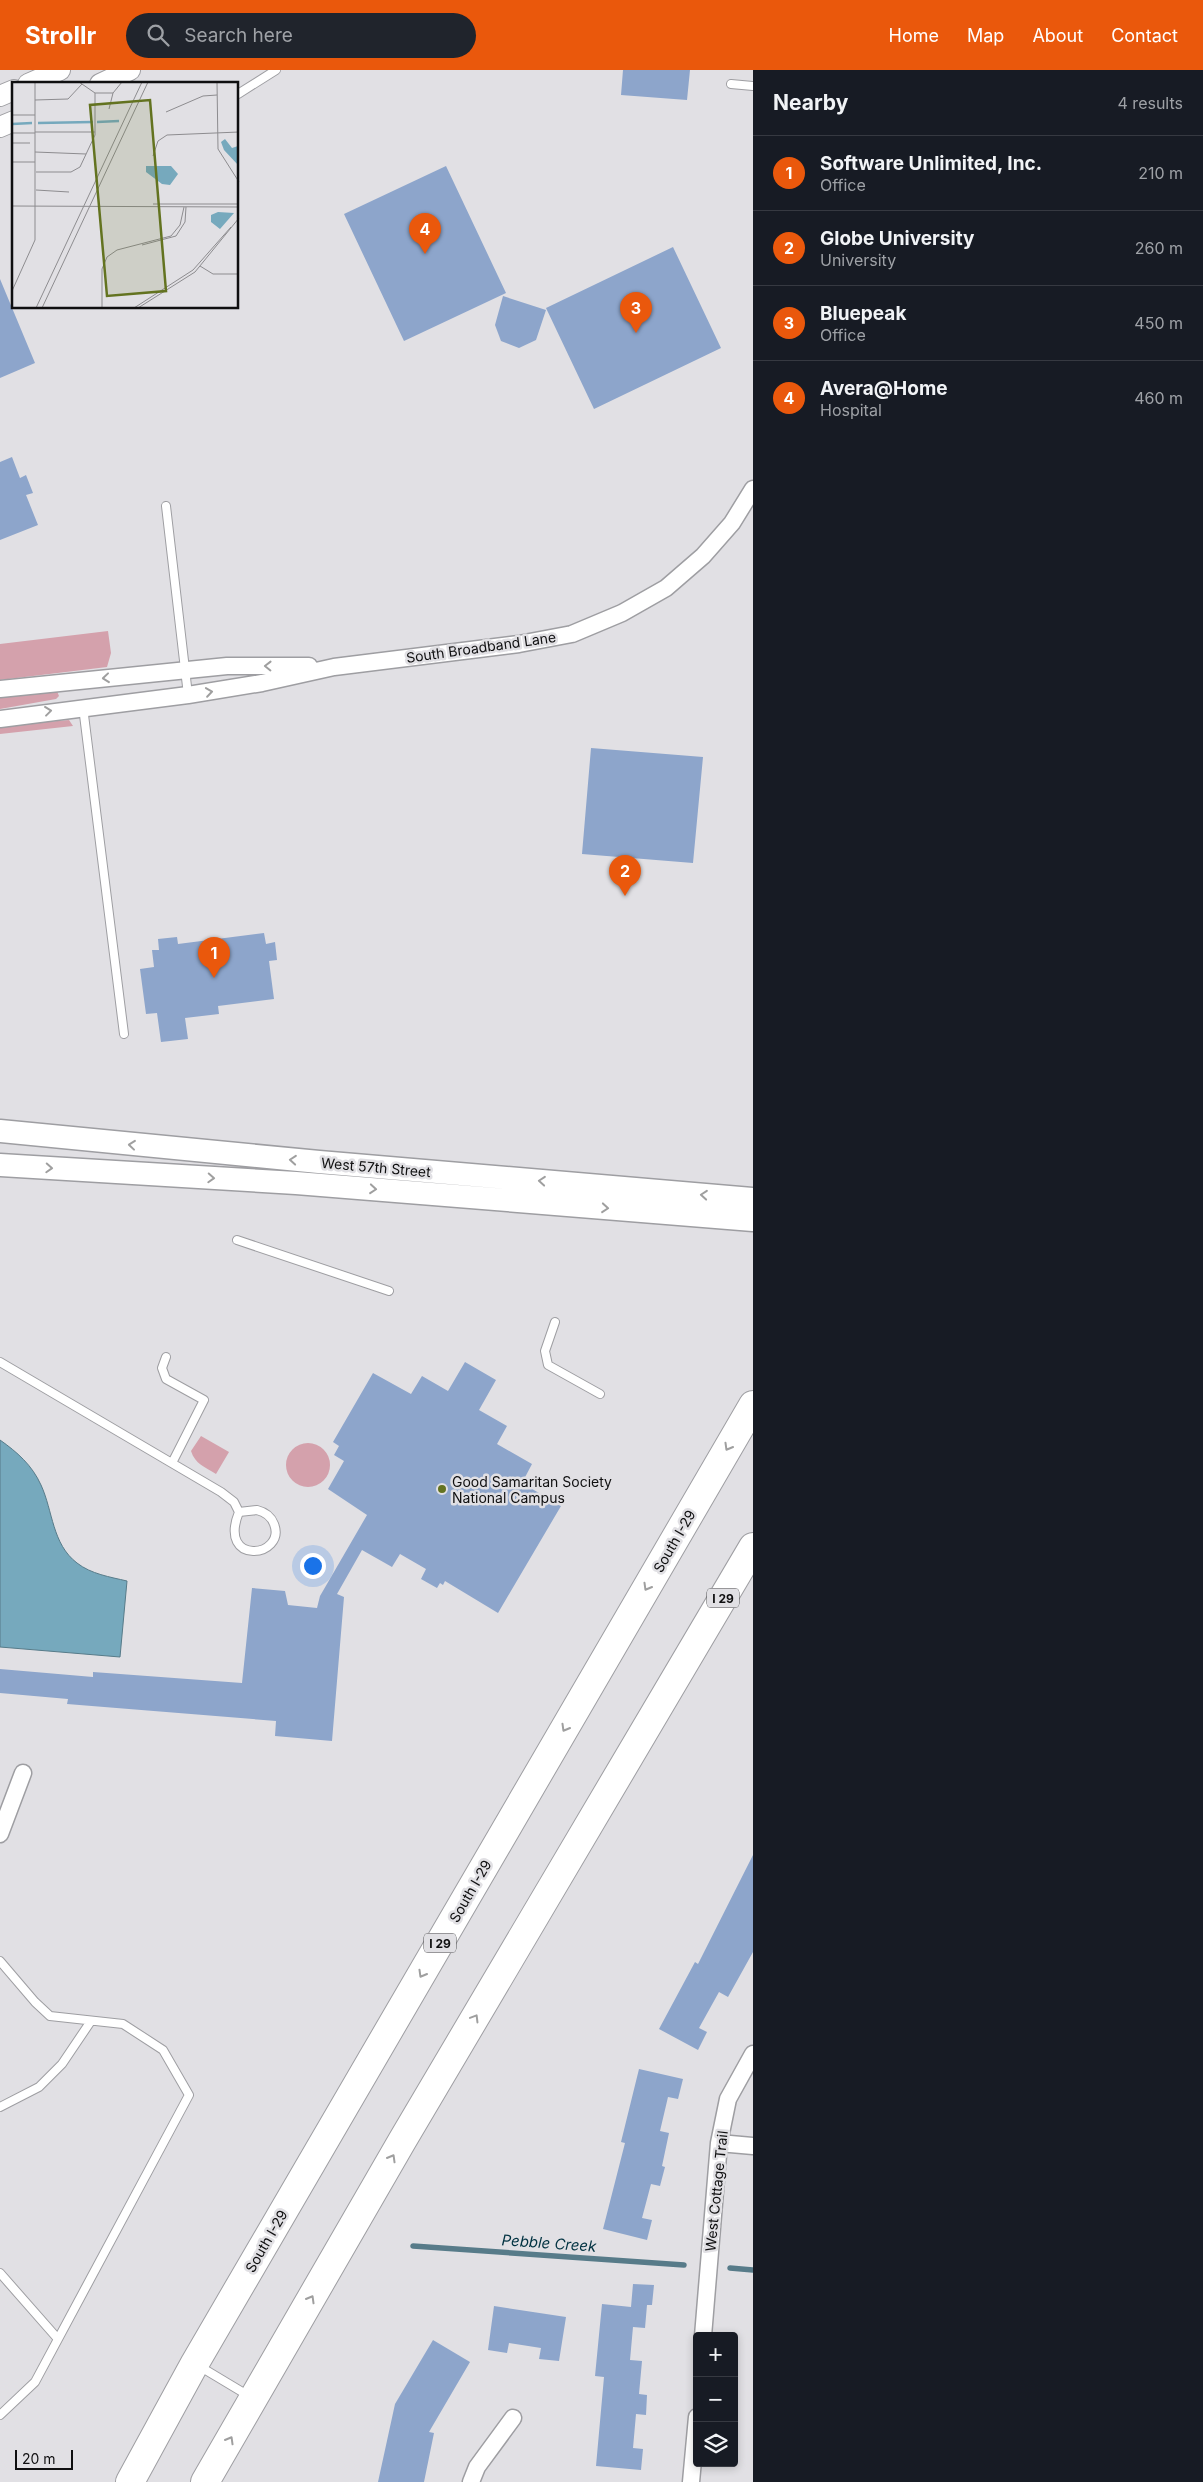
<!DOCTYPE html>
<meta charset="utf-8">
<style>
body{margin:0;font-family:Inter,sans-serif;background:#20242c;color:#f1f3f6}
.controls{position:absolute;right:15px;bottom:15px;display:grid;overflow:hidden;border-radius:5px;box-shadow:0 2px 8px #0003}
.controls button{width:45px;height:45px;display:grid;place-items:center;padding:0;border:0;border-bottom:1px solid #363941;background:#171b24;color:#f1f3f6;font:25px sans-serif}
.scale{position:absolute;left:15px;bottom:12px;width:58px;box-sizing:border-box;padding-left:5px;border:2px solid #0f0f10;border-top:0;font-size:14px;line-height:18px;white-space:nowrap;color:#0f0f10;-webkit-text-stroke:4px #e1e0e4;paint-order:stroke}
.you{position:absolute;left:312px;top:1495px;width:18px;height:18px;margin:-12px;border:4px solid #fff;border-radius:50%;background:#1a73e8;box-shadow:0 0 0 8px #1a73e833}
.badge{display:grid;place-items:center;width:32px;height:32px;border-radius:50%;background:#ea580c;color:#fff;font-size:16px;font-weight:700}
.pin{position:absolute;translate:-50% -41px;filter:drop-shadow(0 1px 2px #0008)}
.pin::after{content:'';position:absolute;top:26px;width:18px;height:15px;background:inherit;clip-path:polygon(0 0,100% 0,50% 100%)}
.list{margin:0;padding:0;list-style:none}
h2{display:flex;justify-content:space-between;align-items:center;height:65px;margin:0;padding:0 20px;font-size:21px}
h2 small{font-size:16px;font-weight:400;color:#9ea1a6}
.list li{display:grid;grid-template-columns:32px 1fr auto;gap:15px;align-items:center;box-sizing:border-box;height:75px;padding:0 20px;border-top:1px solid #363941}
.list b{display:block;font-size:19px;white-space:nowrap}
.list p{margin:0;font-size:16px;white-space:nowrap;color:#9ea1a6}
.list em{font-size:16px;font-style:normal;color:#9ea1a6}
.icon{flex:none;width:28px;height:28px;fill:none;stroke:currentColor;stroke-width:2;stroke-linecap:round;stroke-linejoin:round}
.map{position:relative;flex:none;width:753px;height:2412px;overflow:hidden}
header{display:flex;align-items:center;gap:30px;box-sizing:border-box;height:70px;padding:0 25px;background:#ea580c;color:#fff}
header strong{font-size:24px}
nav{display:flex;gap:28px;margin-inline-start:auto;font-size:18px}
.search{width:350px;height:45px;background:#20242c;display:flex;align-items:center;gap:12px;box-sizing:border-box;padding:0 18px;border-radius:28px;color:#9ea1a6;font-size:19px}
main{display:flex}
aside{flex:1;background:#171b24}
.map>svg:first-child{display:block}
.green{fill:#d4a1ac}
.water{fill:#76a9bd;stroke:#577b89}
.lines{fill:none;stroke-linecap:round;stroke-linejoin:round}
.stream{stroke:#577b89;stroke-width:5.5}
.building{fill:#8da5cb}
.service-casing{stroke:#9e9ea2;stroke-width:10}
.minor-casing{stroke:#9e9ea2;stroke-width:19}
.tertiary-casing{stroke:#9e9ea2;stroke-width:22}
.secondary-casing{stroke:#9e9ea2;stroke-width:25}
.motorway-casing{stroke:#9e9ea2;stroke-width:30}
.service{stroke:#fff;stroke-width:8}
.minor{stroke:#fff;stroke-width:16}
.tertiary{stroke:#fff;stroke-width:20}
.secondary{stroke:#fff;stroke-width:22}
.motorway{stroke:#fff;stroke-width:28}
.oneway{stroke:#9f9f9f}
.poi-dot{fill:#637320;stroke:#e1e0e4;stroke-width:2}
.labels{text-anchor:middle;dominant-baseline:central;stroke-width:5;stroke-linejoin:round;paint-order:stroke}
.shield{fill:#e1e0e4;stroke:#4e4e50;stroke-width:1}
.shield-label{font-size:12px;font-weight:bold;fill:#0f0f10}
.street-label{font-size:14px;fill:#0f0f10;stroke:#e1e0e4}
.poi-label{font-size:14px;fill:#0f0f10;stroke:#e1e0e4;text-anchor:start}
.water-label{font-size:15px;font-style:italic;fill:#013241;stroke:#e1e0e4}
.inset-river{fill:none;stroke:#76a9bd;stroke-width:2.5}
.inset-road{fill:none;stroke:#8d8c8f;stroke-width:1}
.view{fill:#637320;fill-opacity:0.15;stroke:#637320;stroke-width:2.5}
.inset-edge{fill:none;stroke:#0f0f10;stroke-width:2.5}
</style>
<header>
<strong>Strollr</strong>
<div class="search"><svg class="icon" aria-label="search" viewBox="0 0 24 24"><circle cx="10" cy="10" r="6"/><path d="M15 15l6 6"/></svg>Search here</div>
<nav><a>Home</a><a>Map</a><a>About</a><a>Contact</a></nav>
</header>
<main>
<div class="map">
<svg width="753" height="2412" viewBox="0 0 753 2412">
<rect width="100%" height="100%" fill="#e1e0e4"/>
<path class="green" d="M 108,561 L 111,583 L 107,597 L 0,610 L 0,574 Z
M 57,621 L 59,626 L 56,629 L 0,639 L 0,627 Z
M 69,650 L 73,656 L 0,664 L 0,656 Z
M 201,1366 L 229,1382 L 216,1404 C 205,1397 195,1394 191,1381 Z
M286 1395a22 22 0 1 1 44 0a22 22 0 1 1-44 0Z"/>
<path class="water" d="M 0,1370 C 17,1382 32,1395 41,1415 C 53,1441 52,1474 77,1493 C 91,1504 110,1507 127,1511 L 120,1587 L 0,1577 Z"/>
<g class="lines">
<path class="stream" d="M 413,2176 L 684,2195
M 730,2198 L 753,2200"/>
</g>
<path class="building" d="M 623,0 L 690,0 L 687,30 L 621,25 Z
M 446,96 L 506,223 L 404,271 L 344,144 Z
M 673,177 L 721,278 L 594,339 L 546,238 Z
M 0,209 L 35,293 L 0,308 Z
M 503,226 L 546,240 L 536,270 L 519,278 L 501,271 L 495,255 Z
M 12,387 L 20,408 L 26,405 L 33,423 L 26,425 L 38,455 L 0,470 L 0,392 Z
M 591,678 L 703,687 L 693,793 L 582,784 Z
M 264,863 L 266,874 L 275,872 L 277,890 L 269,891 L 274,929 L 218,936 L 219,944 L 185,948 L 188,969 L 161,972 L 157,943 L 146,944 L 140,899 L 154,897 L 152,880 L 159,880 L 158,869 L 177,867 L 178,874 Z
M 465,1292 L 496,1310 L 479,1340 L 507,1356 L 497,1374 L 532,1394 L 522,1413 L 561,1436 L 498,1543 L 445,1511 L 443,1515 L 440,1513 L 437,1518 L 421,1509 L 426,1499 L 400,1484 L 392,1497 L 362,1480 L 337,1524 L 344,1527 L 332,1671 L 275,1666 L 276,1651 L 67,1634 L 68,1629 L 0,1623 L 0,1599 L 93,1607 L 93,1602 L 242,1613 L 252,1518 L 285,1521 L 288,1535 L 317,1538 L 320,1526 L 367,1445 L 328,1419 L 344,1391 L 334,1385 L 339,1376 L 333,1372 L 373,1303 L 411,1324 L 422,1306 L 448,1321 Z
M 753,1785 L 753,1882 L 728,1927 L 719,1922 L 699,1958 L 707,1962 L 698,1980 L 659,1959 L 695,1892 L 698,1894 Z
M 639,1999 L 683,2009 L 678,2029 L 668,2027 L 660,2061 L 669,2063 L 662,2096 L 665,2097 L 660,2116 L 651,2114 L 642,2148 L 652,2150 L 647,2170 L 603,2159 L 625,2073 L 621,2072 Z
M 633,2214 L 654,2215 L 652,2235 L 647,2235 L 645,2258 L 633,2257 L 630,2290 L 642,2291 L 639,2324 L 647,2325 L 646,2345 L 636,2344 L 633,2378 L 643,2379 L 641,2400 L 596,2396 L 604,2307 L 595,2306 L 602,2234 L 631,2237 Z
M 494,2236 L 566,2247 L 559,2291 L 539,2289 L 541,2278 L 509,2273 L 507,2283 L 488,2280 Z
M 433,2270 L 470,2292 L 429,2362 L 434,2363 L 424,2412 L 378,2412 L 395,2334 Z"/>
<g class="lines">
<g class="service-casing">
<path id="service" d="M 731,14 L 753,16
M 238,24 L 276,0
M 166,436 L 188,625
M 83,637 L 124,964
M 237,1170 L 389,1221
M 555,1252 L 545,1281 L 548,1295 L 600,1324
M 166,1287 L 162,1298 L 166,1309 L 204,1330 L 172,1393
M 0,1292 L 221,1422 L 234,1432 L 239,1442
M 257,1440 C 265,1442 271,1446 274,1454 C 287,1487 217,1497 239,1442 Z
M 0,1891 L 35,1932 L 50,1946 L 123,1954 L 163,1980 L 189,2025 L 35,2312 L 0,2345
M 0,2037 L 39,2017 L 62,1994 L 91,1951
M 0,2203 L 58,2269
M 199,2296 L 249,2326"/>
</g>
<g class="minor-casing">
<path id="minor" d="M 0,619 L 227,596 L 309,596
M 0,649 L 188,625 L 262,613 L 334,597 L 519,574 L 572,564 L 622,543 L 666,518 L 703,486 L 732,453 L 753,419
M 0,1764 L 23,1703
M 719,2073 L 753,2076
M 703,2266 L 719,2073 L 728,2029 L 753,1984
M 471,2412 L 477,2397 L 513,2348
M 691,2412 L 697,2347"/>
</g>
<g class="tertiary-casing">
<path id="tertiary" d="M 28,14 L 60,0
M 100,14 L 130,0
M 0,26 L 14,20
M 0,57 L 14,51"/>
</g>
<g class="secondary-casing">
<path id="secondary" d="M 0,1061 L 319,1092 L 753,1129
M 0,1095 L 296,1113 L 753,1150"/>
</g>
<g class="motorway-casing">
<path id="motorway" d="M 130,2412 L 195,2293 L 753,1335
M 205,2412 L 402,2071 L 753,1477"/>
</g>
<use href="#service" class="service"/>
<use href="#minor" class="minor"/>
<use href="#tertiary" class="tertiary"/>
<use href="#secondary" class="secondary"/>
<use href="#motorway" class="motorway"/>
</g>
<defs><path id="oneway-chevron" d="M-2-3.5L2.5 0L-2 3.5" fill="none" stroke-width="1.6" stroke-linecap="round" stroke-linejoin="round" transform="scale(1.25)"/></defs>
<g class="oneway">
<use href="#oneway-chevron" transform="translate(268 596) rotate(-179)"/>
<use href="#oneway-chevron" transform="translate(106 608) rotate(174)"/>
<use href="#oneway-chevron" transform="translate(209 622) rotate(-8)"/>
<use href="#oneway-chevron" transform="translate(48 641) rotate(-7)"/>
<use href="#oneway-chevron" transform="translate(132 1075) rotate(-174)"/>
<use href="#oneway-chevron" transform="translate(293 1090) rotate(-175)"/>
<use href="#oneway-chevron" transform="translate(49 1098) rotate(3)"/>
<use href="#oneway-chevron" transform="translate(211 1108) rotate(3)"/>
<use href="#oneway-chevron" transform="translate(542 1111) rotate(-175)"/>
<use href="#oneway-chevron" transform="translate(373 1119) rotate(5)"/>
<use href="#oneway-chevron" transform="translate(704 1125) rotate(-175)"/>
<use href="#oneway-chevron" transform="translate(605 1138) rotate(5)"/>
<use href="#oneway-chevron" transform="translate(728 1377) rotate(120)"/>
<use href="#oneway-chevron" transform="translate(647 1517) rotate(120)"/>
<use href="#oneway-chevron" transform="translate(565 1658) rotate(120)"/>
<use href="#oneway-chevron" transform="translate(422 1904) rotate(120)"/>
<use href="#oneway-chevron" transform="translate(475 1948) rotate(-59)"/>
<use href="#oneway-chevron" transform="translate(392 2088) rotate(-60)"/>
<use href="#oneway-chevron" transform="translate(311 2229) rotate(-60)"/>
<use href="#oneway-chevron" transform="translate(230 2370) rotate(-60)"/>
</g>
<circle class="poi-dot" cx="442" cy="1419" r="5"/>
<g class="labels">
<g class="shield">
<rect x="707" y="1518.5" width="32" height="19" rx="4"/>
<rect x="424" y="1863.5" width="32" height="19" rx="4"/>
</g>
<g class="shield-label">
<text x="723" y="1528">I 29</text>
<text x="440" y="1873">I 29</text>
</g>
<g class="street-label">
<text transform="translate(481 577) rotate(-8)">South Broadband Lane</text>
<text transform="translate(376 1097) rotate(5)">West 57th Street</text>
<text transform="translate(674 1471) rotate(-60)">South I-29</text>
<text transform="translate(470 1821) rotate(-60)">South I-29</text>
<text transform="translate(716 2121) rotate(-84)">West Cottage Trail</text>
<text transform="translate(266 2171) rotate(-60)">South I-29</text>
</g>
<g class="poi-label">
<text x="452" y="1411">Good Samaritan Society<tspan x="452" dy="16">National Campus</tspan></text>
</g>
<g class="water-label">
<text transform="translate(549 2173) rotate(4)">Pebble Creek</text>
</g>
</g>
<g transform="translate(12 12)">
<rect width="226" height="226" fill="#e1e0e4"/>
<path d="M 213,57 L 220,66 L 226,64 L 226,83 L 212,68 L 209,60 ZM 134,84 L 159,84 L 166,92 L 158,103 L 150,102 L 134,90 ZM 206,130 L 222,131 L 208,147 L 199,140 L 199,133 Z" fill="#76a9bd"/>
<path class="inset-river" d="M 85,40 L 107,39M 26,41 L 81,40M 0,42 L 20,41"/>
<path class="inset-road" d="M 67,0 L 83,11 L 101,11 L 110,0M 205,0 L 206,67 L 227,100M 23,18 L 56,17 L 70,2M 97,27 L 101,11M 154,30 L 191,14 L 205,13M 0,33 L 23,33M 23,50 L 83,50M 0,51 L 23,51M 0,61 L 18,61M 23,70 L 74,72M 141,74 L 146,59 L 155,53 L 227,50M 0,80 L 23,80M 24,90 L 59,90 L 68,85 L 83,53 L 83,11M 24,108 L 57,110M 141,122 L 227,122M 0,124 L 227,125M 130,163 L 164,154 L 173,140 L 174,125M 188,184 L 201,192 L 227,192M 0,209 L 23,158 L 23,0M 24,226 L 130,0M 30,226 L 136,0M 90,226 L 90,187 L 95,175 L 105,168 L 159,154 L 168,143 L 172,125M 122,226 L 181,188 L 219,145M 126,226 L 183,190 L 227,136"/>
<path class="view" d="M 138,18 L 154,209 L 95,214 L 78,23 Z"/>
<rect width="226" height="226" class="inset-edge"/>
</g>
</svg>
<div class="controls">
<button>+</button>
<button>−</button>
<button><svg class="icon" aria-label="layers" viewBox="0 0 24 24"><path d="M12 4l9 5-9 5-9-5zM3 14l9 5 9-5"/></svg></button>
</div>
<div class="scale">20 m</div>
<div class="you"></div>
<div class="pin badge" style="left:214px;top:908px">1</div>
<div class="pin badge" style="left:625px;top:826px">2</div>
<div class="pin badge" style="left:636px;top:263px">3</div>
<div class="pin badge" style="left:425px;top:184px">4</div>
</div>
<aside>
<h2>Nearby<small>4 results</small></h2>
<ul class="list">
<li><span class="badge">1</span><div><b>Software Unlimited, Inc.</b><p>Office</p></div><em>210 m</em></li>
<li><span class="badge">2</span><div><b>Globe University</b><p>University</p></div><em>260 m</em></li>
<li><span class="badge">3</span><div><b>Bluepeak</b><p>Office</p></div><em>450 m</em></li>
<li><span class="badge">4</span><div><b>Avera@Home</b><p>Hospital</p></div><em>460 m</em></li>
</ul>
</aside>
</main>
